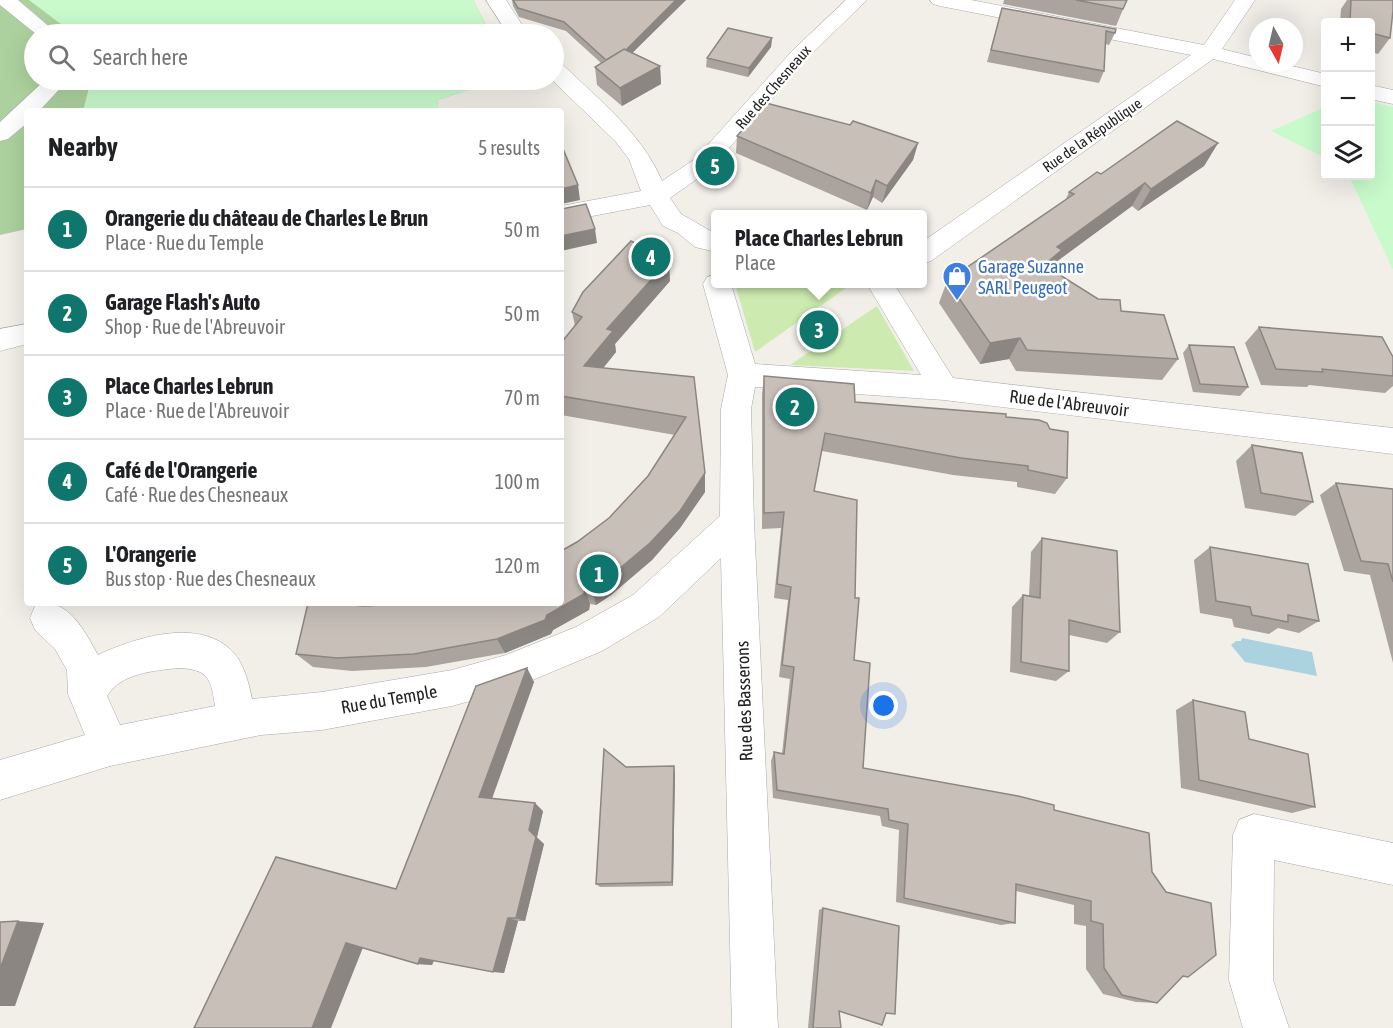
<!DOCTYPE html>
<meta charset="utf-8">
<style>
body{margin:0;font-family:"Asap Condensed",sans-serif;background:#f2f2f2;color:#202124}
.controls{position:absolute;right:18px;top:18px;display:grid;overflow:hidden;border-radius:6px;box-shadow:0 6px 24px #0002}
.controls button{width:54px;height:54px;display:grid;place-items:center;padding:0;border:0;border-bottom:2px solid #e0e0e0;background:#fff;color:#202124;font:30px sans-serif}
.compass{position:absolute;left:1249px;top:18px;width:54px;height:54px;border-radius:50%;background:#fff;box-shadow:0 6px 24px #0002;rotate:172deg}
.you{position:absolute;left:884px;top:706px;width:21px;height:21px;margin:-15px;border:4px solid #fff;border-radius:50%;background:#1a73e8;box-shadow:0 0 0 9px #1a73e833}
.badge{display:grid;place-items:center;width:39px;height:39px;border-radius:50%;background:#0f766e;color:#fff;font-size:20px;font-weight:700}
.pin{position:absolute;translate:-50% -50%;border:3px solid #fff;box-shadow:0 2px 6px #0006}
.popup{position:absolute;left:711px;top:210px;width:216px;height:78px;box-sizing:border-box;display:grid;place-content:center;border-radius:6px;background:#fff;filter:drop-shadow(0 2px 4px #0005);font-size:20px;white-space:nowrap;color:#757577}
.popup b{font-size:22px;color:#202124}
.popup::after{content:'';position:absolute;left:50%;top:100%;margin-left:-12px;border:12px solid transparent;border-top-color:#fff}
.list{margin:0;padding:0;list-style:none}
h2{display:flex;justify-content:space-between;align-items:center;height:78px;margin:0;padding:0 24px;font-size:26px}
h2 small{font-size:20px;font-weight:400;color:#757577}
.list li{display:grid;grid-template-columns:39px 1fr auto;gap:18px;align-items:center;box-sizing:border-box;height:84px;padding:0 24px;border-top:2px solid #e0e0e0}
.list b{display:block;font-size:22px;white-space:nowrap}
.list p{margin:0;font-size:20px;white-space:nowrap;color:#757577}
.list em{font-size:20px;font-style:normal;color:#757577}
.icon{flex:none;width:33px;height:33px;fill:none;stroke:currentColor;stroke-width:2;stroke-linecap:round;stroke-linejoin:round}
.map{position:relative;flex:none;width:1393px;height:1028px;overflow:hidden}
.search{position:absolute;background:#fff;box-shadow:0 6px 24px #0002;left:24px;top:24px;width:540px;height:66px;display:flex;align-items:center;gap:15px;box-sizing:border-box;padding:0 21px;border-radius:33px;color:#757577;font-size:22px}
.panel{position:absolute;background:#fff;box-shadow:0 6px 24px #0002;left:24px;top:108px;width:540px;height:498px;border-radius:6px}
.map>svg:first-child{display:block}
.grass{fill:#cdebb0}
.forest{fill:#add19e}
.park{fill:#c8facc}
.water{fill:#aad3df}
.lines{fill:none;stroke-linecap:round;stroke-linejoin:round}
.minor-casing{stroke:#a9a9a9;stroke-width:1}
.minor{fill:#fff;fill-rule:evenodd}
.wall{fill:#aba49e}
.shaded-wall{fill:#8b8681}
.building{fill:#c7bfb8;stroke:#8b8681;stroke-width:1.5}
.labels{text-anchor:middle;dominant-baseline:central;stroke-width:5;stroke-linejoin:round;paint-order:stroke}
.far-street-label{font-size:15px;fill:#222;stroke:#fff}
.shop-label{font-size:18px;fill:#366cbe;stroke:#fff;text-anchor:start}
.street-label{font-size:18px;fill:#222;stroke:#fff}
</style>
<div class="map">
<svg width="1393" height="1028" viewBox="0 0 1393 1028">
<rect width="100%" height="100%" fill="#f2efe9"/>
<path class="grass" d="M 735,284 L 828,284 L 846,288 L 755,352 Z
M 877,306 L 914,371 L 790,365 Z"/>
<path class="forest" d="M 0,0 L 473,0 L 491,34 L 34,34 L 34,80 L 498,80 L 438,100 L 437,111 L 27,111 L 27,229 L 0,235 Z"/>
<path class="park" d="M 29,0 L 473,0 L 491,34 L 74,34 Z
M 91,80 L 498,80 L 438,100 L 437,111 L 83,111 Z
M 1371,102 L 1393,107 L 1393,270 L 1349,176 L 1370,176 Z
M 1325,107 L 1325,158 L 1271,131 Z"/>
<path class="water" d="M 1242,638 L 1312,652 L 1317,676 L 1245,662 L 1231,645 L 1236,641 L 1241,641 Z"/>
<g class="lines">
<g class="minor-casing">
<path id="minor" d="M 0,0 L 18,0 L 58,34 L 36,34 L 0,5 Z
M 486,0 L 506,0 L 528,34 L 508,34 Z
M 846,0 L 867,0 L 807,58 L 711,169 L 670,198 L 681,214 L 716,234 L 716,252 L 695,247 L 678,233 L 663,226 L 650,205 L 561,222 L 561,206 L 641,191 L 629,159 L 616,142 L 552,80 L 554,63 L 562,64 C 599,100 641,132 662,181 L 695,159 L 793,50 Z
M 930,0 L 971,0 L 1204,45 L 1235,0 L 1255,0 L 1222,49 L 1258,58 L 1258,63 L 1279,63 L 1326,74 L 1326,87 L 1213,59 L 931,261 L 922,264 L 922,242 L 1191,55 L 940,6 L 933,4 Z
M 45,80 L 68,80 L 39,111 L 27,111 L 27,123 L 8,139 L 0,141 L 0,122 Z
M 1370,85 L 1393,90 L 1393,104 L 1370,99 Z
M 716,275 L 716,284 L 731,284 L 755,364 L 921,375 L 867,284 L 894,284 L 953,378 L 1393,428 L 1393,454 L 944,400 L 755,387 L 751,409 L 754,522 L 778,1028 L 732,1028 L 721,558 L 659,617 L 602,651 L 506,691 L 452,706 L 322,730 L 261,735 L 110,766 L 0,800 L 0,760 L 85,735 L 68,694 L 67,670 L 55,649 L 35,630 L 30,618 L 35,606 C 67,594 85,632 98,655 C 134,638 196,618 230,649 C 243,660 249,683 252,699 L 322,692 L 452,670 L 506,655 L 576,627 L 633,595 L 720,516 L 721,409 L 728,375 L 703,284 L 707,277 ZM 178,668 C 208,669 211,678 215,706 L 120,725 L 107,696 C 121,673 153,671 178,668 Z
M 27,324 L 27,344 L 0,351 L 0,329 Z
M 1254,814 L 1393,843 L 1393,885 L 1274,860 L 1273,980 L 1289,1028 L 1243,1028 L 1229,980 L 1233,835 L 1239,820 Z"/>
</g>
<use href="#minor" class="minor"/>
</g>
<path class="wall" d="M 512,0 L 686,0 L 632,53 L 660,66 L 661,84 L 622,106 L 597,85 L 595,67 L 601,63 L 566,31 L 519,17 L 513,6 Z
M 1004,0 L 1127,0 L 1116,26 L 1003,4 Z
M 1347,0 L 1391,0 L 1390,38 L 1378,54 L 1371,52 L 1371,22 L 1340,22 L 1341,9 Z
M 1002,8 L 1115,33 L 1109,45 L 1105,44 L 1104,71 L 1099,83 L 987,62 Z
M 772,38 L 771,47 L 748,77 L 706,67 L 707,58 Z
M 737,136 L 918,143 L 913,160 L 882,203 L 873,197 L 867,210 L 736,153 Z
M 1218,143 L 1204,166 L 1138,211 L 1132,206 L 1056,262 L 1052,270 L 1098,299 L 1121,311 L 1178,359 L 1162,380 L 1016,371 L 1009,359 L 980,364 L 939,303 L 947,281 L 1065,201 L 1069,192 L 1101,174 Z
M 670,281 L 615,344 L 616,352 L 603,368 L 694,377 L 705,492 L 680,528 L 652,560 L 611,595 L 596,605 L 590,604 L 589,610 L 553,630 L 551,634 L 505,653 L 426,667 L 352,671 L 313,667 L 296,654 L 364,606 L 561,603 L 577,542 L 609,518 L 648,476 L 675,435 L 561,415 L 561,343 L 575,326 L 572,312 Z
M 1259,327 L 1393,357 L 1393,386 L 1385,393 L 1309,385 L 1307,387 L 1261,385 L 1245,343 Z
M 1189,345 L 1248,387 L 1240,396 L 1193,392 L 1183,353 Z
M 764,376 L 855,402 L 1006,417 L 1067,478 L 1055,494 L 1017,487 L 1017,482 L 953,475 L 822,451 L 814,491 L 854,660 L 863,768 L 1054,810 L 1152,872 L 1188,977 L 1182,977 L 1157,1003 L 1136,1002 L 1103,994 L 1086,969 L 1086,926 L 1074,924 L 1074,905 L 1016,891 L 1015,923 L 1001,925 L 896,902 L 899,830 L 882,826 L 880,816 L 773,798 L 771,761 L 774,752 L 782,754 L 790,679 L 779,677 L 788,600 L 774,598 L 781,528 L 762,529 L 762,394 Z
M 1252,445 L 1313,502 L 1295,516 L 1245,508 L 1236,461 Z
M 1336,483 L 1393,489 L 1393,663 L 1370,575 L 1344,571 L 1320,495 Z
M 1042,538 L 1120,632 L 1107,643 L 1069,635 L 1069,671 L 1056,681 L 1010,672 L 1012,607 L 1023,595 L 1029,596 L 1031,552 Z
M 1210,547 L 1319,621 L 1299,633 L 1278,628 L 1269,634 L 1234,627 L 1232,619 L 1200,613 L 1194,560 Z
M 527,668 L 534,682 L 492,799 L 543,811 L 537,837 L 544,844 L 525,921 L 518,921 L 504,973 L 434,961 L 432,965 L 418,964 L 363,948 L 194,1028 L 396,889 Z
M 1193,700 L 1249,739 L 1315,807 L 1292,813 L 1181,788 L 1176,710 Z
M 626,767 L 675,773 L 673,886 L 600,887 L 596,884 Z
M 823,908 L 886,1013 L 882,1025 L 839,1011 L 841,1028 L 808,1028 L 819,910 Z"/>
<path class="shaded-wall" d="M 676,0 L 686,0 L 612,73 L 611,64 Z
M 772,38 L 771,47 L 748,77 L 749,68 Z
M 660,66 L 661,84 L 622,106 L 620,88 Z
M 918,143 L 913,160 L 882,203 L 887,186 Z
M 1218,143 L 1204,166 L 1138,211 L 1151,189 Z
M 876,180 L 873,197 L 867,210 L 871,193 Z
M 1145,183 L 1132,206 L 1056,262 L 1051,272 L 1044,265 L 1057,247 Z
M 578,185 L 580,200 L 561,204 L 561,189 Z
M 595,229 L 597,243 L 561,251 L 561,236 Z
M 669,260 L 670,281 L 615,344 L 616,352 L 588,387 L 584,366 L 607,329 Z
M 1020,338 L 1009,359 L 980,364 L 990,343 Z
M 705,473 L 705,492 L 680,528 L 652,560 L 611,595 L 596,605 L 592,590 Z
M 585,589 L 590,604 L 589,610 L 553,630 L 551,634 L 505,653 L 497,639 L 547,615 Z
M 527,668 L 534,682 L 489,806 L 479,797 Z
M 674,766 L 675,773 L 673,886 L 672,882 Z
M 535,803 L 543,811 L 537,837 L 529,830 Z
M 536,837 L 544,844 L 525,921 L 516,918 Z
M 508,918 L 518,921 L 504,973 L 493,972 Z
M 18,921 L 44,923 L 15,1006 L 0,1006 L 0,969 Z
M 346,943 L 364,945 L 331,1028 L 312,1028 Z
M 420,958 L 434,959 L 432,965 L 418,964 Z"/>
<path class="building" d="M 513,0 L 676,0 L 626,50 L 624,49 L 606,60 L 564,22 L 518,8 Z
M 1076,0 L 1127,0 L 1123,9 Z
M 1351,0 L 1393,0 L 1393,11 L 1390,38 L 1371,33 L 1371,22 L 1350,22 Z
M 1002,8 L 1116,29 L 1115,33 L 1106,31 L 1104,71 L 991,50 Z
M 728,28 L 772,38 L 749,68 L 707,58 Z
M 624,49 L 660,66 L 620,88 L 595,67 Z
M 766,103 L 850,125 L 853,121 L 918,143 L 887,186 L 876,180 L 871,193 L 737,136 Z
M 1177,121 L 1218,143 L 1151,189 L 1145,183 L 1057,247 L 1062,250 L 1044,265 L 1098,299 L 1120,300 L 1121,311 L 1164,315 L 1178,359 L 1027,350 L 1020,338 L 990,343 L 947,281 L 1074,194 L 1069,192 L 1097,172 L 1101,174 Z
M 561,144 L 578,185 L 561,189 Z
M 586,204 L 595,229 L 561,236 L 561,209 Z
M 631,241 L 669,260 L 607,329 L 613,331 L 584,366 L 694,377 L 705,473 L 680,511 L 650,543 L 607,579 L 592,590 L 585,589 L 584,594 L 547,615 L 545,620 L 497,639 L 414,654 L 337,658 L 296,654 L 308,603 L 328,603 L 364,606 L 412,603 L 561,603 L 561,551 L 577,542 L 609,518 L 648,476 L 686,417 L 561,396 L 561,343 L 582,317 L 572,312 L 583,292 Z
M 1259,327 L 1382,337 L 1393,357 L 1393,376 L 1322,369 L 1323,372 L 1276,369 Z
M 1189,345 L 1234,347 L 1248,387 L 1200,384 Z
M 764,376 L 854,384 L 855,402 L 1006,414 L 1006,417 L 1039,420 L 1047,423 L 1050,429 L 1068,432 L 1067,478 L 1028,470 L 1028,466 L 961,458 L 825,433 L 814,491 L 857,500 L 855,598 L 859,598 L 854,660 L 870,663 L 863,768 L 1018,796 L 1054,805 L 1054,810 L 1149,833 L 1152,872 L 1166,892 L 1211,903 L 1216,955 L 1188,977 L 1183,976 L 1157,1003 L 1122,995 L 1104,968 L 1103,924 L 1091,921 L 1091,901 L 1016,884 L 1015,923 L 904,898 L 908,824 L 889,820 L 888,809 L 777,790 L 774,752 L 784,754 L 794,667 L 782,665 L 791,587 L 777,584 L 784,512 L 764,513 Z
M 1252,445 L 1302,453 L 1313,502 L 1261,493 Z
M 1336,483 L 1393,489 L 1393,582 L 1388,564 L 1361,561 Z
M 1042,538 L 1117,551 L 1120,632 L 1069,620 L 1069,671 L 1021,662 L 1023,595 L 1040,598 Z
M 1210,547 L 1308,564 L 1319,621 L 1288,615 L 1288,622 L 1252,615 L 1250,607 L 1216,601 Z
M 527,668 L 479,797 L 535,803 L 529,830 L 536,837 L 516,918 L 508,918 L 493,972 L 420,958 L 418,964 L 346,943 L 312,1028 L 194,1028 L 276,857 L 396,889 L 476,686 Z
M 1193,700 L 1245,712 L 1249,739 L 1308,754 L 1315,807 L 1199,780 Z
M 604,749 L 626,767 L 674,766 L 672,882 L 596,884 Z
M 823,908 L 899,926 L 895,1014 L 886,1013 L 882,1025 L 839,1011 L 841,1028 L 813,1028 Z
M 18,921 L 0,969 L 0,922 Z"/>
<defs>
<g id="shop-pin" transform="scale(1.5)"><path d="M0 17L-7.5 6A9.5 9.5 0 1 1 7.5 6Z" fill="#3f7fe0" stroke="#fff"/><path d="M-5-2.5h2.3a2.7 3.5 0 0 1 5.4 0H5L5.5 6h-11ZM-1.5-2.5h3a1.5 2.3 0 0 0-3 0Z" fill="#fff"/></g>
</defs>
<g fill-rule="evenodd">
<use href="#shop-pin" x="957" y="276"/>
</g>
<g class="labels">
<g class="far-street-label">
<text transform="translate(773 87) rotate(-49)">Rue des Chesneaux</text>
<text transform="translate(1092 135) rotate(-35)">Rue de la République</text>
</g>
<g class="shop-label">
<text x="978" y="266">Garage Suzanne<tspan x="978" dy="21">SARL Peugeot</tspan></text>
</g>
<g class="street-label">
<text transform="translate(1069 403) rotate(7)">Rue de l'Abreuvoir</text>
<text transform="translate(389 699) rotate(-10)">Rue du Temple</text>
<text transform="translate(744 701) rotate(-92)">Rue des Basserons</text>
</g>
</g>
</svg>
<div class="controls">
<button>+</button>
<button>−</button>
<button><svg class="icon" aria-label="layers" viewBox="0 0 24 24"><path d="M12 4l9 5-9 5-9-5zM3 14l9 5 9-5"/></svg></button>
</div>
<svg class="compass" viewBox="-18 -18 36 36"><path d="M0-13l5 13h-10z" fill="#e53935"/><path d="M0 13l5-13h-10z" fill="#757577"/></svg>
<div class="you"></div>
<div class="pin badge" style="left:599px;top:574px">1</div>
<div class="pin badge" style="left:795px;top:407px">2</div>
<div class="pin badge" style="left:819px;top:330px">3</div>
<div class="popup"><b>Place Charles Lebrun</b>Place</div>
<div class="pin badge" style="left:651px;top:257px">4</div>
<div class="pin badge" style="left:715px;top:166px">5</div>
<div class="search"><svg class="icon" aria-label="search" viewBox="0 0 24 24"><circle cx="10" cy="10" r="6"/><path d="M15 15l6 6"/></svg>Search here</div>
<section class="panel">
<h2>Nearby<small>5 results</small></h2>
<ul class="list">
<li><span class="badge">1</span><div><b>Orangerie du château de Charles Le Brun</b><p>Place · Rue du Temple</p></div><em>50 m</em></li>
<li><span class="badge">2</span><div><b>Garage Flash's Auto</b><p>Shop · Rue de l'Abreuvoir</p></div><em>50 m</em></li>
<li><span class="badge">3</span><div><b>Place Charles Lebrun</b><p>Place · Rue de l'Abreuvoir</p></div><em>70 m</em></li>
<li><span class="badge">4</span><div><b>Café de l'Orangerie</b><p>Café · Rue des Chesneaux</p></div><em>100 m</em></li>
<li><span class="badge">5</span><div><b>L'Orangerie</b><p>Bus stop · Rue des Chesneaux</p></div><em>120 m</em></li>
</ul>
</section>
</div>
